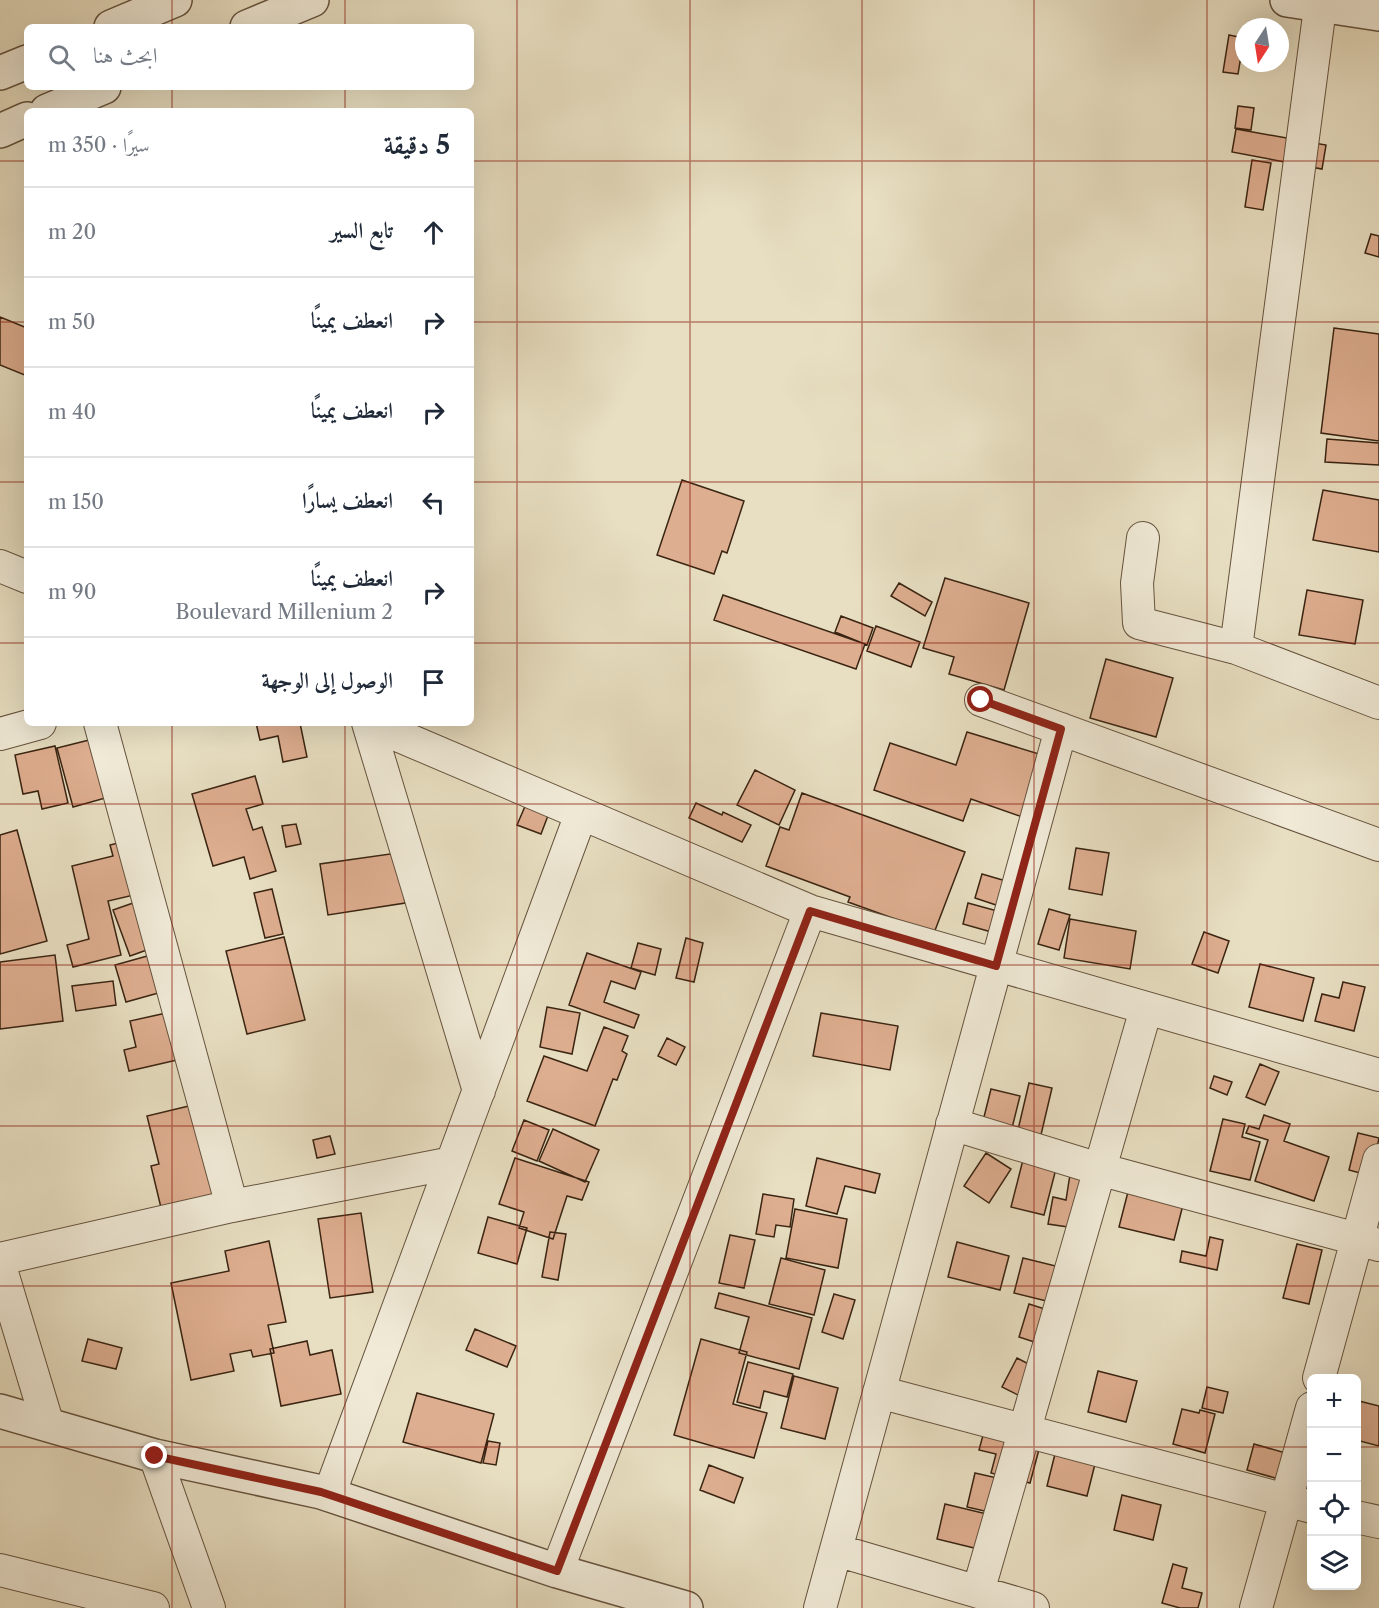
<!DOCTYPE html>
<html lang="ar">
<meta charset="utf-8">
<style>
body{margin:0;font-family:"Libre Caslon Text",Amiri,serif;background:#f2f2f3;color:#1f2937;direction:rtl}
.controls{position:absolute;right:18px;bottom:18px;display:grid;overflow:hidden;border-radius:9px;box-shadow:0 6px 24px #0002}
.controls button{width:54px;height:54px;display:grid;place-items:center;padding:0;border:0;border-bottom:2px solid #e0e1e3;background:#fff;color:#1f2937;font:30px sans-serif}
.compass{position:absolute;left:1235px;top:18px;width:54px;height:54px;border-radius:50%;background:#fff;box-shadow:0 6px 24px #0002;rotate:192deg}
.stop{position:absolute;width:18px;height:18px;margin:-14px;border:4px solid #8f2418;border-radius:50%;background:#fff}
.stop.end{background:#8f2418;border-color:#fff;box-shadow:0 2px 6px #0008}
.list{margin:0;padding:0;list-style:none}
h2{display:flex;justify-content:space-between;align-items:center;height:78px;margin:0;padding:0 24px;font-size:26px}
h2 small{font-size:20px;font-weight:400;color:#747a83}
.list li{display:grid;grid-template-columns:39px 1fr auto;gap:18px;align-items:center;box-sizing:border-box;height:90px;padding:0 24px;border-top:2px solid #e0e1e3}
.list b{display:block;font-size:22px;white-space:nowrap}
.list p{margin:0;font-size:20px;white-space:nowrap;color:#747a83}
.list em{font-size:20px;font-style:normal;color:#747a83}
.icon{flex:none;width:33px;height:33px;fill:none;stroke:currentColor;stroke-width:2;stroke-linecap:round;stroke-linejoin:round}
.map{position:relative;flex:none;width:1379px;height:1608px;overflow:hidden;direction:ltr}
.search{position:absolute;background:#fff;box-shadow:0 6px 24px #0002;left:24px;top:24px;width:450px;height:66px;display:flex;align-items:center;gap:15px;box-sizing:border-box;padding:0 21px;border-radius:9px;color:#747a83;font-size:22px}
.panel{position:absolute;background:#fff;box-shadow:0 6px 24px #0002;left:24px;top:108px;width:450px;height:618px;border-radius:9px;direction:rtl}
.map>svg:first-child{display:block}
.building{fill:#deae90;stroke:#3a2412;stroke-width:1.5}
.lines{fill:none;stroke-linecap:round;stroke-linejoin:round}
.minor-casing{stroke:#66533e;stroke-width:34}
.tertiary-casing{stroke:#66533e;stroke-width:36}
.minor{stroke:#f0ead7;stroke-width:32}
.tertiary{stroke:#f0ead7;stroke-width:33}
.route{stroke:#8f2418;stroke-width:8}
.grid{fill:none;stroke:#8f2418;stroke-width:1.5;stroke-opacity:0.55}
</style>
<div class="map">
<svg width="1379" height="1608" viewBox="0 0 1379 1608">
<rect width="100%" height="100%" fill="#e8dfc2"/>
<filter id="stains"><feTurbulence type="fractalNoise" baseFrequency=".00333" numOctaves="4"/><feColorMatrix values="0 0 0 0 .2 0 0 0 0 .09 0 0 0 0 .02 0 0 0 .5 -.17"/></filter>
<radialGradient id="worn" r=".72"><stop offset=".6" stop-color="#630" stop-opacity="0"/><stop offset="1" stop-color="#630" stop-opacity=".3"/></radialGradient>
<path class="building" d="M 1229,35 L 1244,38 L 1238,74 L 1223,72 Z
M 1238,106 L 1254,108 L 1251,130 L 1235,128 Z
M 1236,129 L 1326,145 L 1322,169 L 1232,152 Z
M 1252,160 L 1271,163 L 1263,210 L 1245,207 Z
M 1371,234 L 1379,236 L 1379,257 L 1365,253 Z
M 0,317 L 27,328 L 27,376 L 0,365 Z
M 1334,328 L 1379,334 L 1379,441 L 1321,433 Z
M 1327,439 L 1379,443 L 1379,465 L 1325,462 Z
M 682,480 L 744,501 L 727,553 L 722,551 L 714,574 L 657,555 Z
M 1323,490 L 1379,500 L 1379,552 L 1313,540 Z
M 945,578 L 1029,603 L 1004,690 L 949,674 L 954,657 L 923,648 Z
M 899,583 L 932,602 L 925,616 L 891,596 Z
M 1307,590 L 1363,600 L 1355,644 L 1299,635 Z
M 723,595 L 865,644 L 856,669 L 714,620 Z
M 841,616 L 873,628 L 867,645 L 835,632 Z
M 876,626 L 920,642 L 911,667 L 867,651 Z
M 1106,659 L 1173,678 L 1156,737 L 1090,718 Z
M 256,723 L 300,723 L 307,757 L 283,762 L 278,736 L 260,740 Z
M 967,732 L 1052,758 L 1031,820 L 971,799 L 963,821 L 874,790 L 890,743 L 956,765 Z
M 109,735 L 109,797 L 73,807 L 57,748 Z
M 55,746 L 68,803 L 42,809 L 38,791 L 23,794 L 15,755 Z
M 755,770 L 795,790 L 779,825 L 737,805 Z
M 255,776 L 263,804 L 246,809 L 253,830 L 262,827 L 276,871 L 250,879 L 244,857 L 213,866 L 192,794 Z
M 802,793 L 965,852 L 934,933 L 848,902 L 850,897 L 766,866 L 780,827 L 789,830 Z
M 696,803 L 722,815 L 723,812 L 751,825 L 742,842 L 689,818 Z
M 526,804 L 549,813 L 541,834 L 517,825 Z
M 296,824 L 301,844 L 286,847 L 282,826 Z
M 17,830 L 47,941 L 0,954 L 0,835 Z
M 138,838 L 151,891 L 108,901 L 121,955 L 73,967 L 67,945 L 89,939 L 72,866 L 113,856 L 110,845 Z
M 1076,848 L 1109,853 L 1102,895 L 1069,889 Z
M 397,853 L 405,903 L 328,915 L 320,864 Z
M 982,874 L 1006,881 L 999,906 L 975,898 Z
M 272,889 L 283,934 L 265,938 L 254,893 Z
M 156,895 L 172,941 L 130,956 L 113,910 Z
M 968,903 L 1001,912 L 995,933 L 963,924 Z
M 1049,909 L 1070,915 L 1059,950 L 1038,944 Z
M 1070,919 L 1136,931 L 1130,969 L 1064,958 Z
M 1204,932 L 1229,941 L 1218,973 L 1192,964 Z
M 284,937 L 305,1020 L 247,1034 L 226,951 Z
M 686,938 L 703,943 L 694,982 L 676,978 Z
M 638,943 L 661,949 L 655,975 L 631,968 Z
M 176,948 L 187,985 L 126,1002 L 115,965 Z
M 587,953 L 641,972 L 635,989 L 611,981 L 604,1002 L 639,1015 L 634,1028 L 569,1005 Z
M 55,955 L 63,1021 L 0,1029 L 0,962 Z
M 1260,964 L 1314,978 L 1303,1021 L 1249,1007 Z
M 113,981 L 116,1005 L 76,1011 L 72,986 Z
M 1343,982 L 1365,987 L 1354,1031 L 1315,1021 L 1322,994 L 1339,998 Z
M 547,1007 L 580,1013 L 572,1054 L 540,1047 Z
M 189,1008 L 199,1055 L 129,1071 L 124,1050 L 136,1047 L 130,1021 Z
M 821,1013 L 898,1026 L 890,1070 L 813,1056 Z
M 604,1027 L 628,1036 L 622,1051 L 627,1054 L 617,1080 L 613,1079 L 595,1126 L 527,1101 L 544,1056 L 587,1071 Z
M 667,1038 L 685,1047 L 676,1065 L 658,1056 Z
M 1260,1064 L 1279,1072 L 1265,1105 L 1246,1097 Z
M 1214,1076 L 1232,1082 L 1227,1095 L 1210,1088 Z
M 1029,1083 L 1052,1088 L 1040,1139 L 1017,1134 Z
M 991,1089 L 1020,1096 L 1012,1128 L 983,1121 Z
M 218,1099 L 241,1198 L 163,1216 L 151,1166 L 159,1164 L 147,1116 Z
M 1264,1115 L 1290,1124 L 1284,1141 L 1329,1157 L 1314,1201 L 1255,1181 L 1268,1140 L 1246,1133 L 1249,1126 L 1259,1129 Z
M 1223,1119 L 1245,1124 L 1242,1137 L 1260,1142 L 1250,1180 L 1210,1171 Z
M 524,1120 L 549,1130 L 537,1161 L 512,1151 Z
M 553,1129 L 599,1150 L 585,1182 L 539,1161 Z
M 1358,1133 L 1379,1138 L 1371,1176 L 1349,1170 Z
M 330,1136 L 335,1154 L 317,1158 L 313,1140 Z
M 1025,1152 L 1058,1161 L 1044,1215 L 1011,1207 Z
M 986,1153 L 1011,1169 L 989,1203 L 964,1186 Z
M 515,1158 L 589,1182 L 582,1200 L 567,1196 L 553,1239 L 519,1228 L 524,1212 L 499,1204 Z
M 817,1158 L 880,1174 L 875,1193 L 845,1186 L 837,1214 L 806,1206 Z
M 1071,1168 L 1102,1173 L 1095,1231 L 1048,1224 L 1053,1197 L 1066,1200 Z
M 1130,1184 L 1185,1197 L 1174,1240 L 1119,1227 Z
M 763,1194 L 794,1199 L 790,1227 L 776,1225 L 774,1237 L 756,1234 Z
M 795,1209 L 847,1219 L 838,1268 L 786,1258 Z
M 361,1213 L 373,1292 L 330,1298 L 318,1219 Z
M 488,1217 L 527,1228 L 517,1264 L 478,1253 Z
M 550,1232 L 566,1234 L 558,1280 L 542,1277 Z
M 730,1235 L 755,1240 L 744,1288 L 719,1283 Z
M 1210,1237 L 1223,1240 L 1217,1270 L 1180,1262 L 1182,1251 L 1206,1256 Z
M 269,1241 L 286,1322 L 268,1325 L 274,1353 L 253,1357 L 251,1350 L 230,1354 L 234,1371 L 191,1380 L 171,1283 L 229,1271 L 225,1251 Z
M 957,1242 L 1009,1256 L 1000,1290 L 948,1277 Z
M 1297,1244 L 1322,1250 L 1309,1304 L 1283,1298 Z
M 781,1258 L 825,1270 L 814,1315 L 769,1304 Z
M 1023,1258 L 1072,1270 L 1063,1305 L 1014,1293 Z
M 719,1293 L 812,1318 L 799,1369 L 739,1353 L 749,1317 L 715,1308 Z
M 834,1294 L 855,1300 L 843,1339 L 822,1332 Z
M 1029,1304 L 1073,1318 L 1062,1351 L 1019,1337 Z
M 475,1329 L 516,1346 L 507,1367 L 466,1350 Z
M 88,1339 L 122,1348 L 116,1369 L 82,1361 Z
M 701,1339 L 747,1352 L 733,1404 L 767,1413 L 754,1458 L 674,1435 Z
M 307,1341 L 310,1355 L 332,1350 L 341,1394 L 281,1406 L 270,1349 Z
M 1017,1358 L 1050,1375 L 1036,1404 L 1002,1387 Z
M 748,1362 L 793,1374 L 787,1397 L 764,1391 L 760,1408 L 737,1402 Z
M 1098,1371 L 1137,1381 L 1126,1422 L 1088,1412 Z
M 794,1376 L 838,1388 L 825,1439 L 781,1428 Z
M 1207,1387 L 1228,1392 L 1223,1413 L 1202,1408 Z
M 417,1393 L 494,1414 L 481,1463 L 403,1442 Z
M 1359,1401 L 1379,1406 L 1379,1446 L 1356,1440 L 1356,1410 Z
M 1182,1409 L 1199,1413 L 1200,1410 L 1215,1414 L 1205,1453 L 1173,1444 Z
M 985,1428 L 1041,1442 L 1030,1483 L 991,1473 L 996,1454 L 979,1450 Z
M 488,1441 L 500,1443 L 496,1465 L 483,1463 Z
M 1254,1444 L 1289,1454 L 1282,1480 L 1247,1470 Z
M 1057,1446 L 1097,1456 L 1087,1496 L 1047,1486 Z
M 709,1465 L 743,1478 L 734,1503 L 700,1490 Z
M 975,1473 L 1023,1484 L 1015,1518 L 967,1507 Z
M 1122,1495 L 1161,1505 L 1153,1540 L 1114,1530 Z
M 945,1504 L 1012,1520 L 1003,1555 L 937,1539 Z
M 1173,1564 L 1187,1568 L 1182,1588 L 1202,1593 L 1198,1608 L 1180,1608 L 1162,1603 Z"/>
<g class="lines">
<g class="minor-casing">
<path id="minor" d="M 1143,538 L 1137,583 L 1139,623 L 1236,648 L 1379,703
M 0,566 L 27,577
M 1236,648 L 1321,0
M 981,700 L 1379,845
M 100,723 L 232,1206
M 368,723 L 479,1091
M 369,723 L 810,911 L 1379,1075
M 0,734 L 40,723
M 952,1124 L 1099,1169 L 1379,1245
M 0,1259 L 232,1206 L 452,1163
M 0,1266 L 48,1425
M 1319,1378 L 1379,1160
M 879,1392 L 1312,1507
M 155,1456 L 209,1608
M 329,1495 L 581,814
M 1356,1517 L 1379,1522
M 836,1550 L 1033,1608
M 0,1570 L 153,1608
M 557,1571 L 810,911
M 978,1592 L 1146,1009
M 820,1608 L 1061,729
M 1256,1608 L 1312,1408"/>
</g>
<g class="tertiary-casing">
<path id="tertiary" d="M 1287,0 L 1379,14
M 111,27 L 175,0
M 247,27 L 312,0
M 0,73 L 27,62
M 47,111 L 104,87
M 0,131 L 27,119
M 0,1411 L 155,1456 L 321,1492 L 557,1571 L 686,1608"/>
</g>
<use href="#minor" class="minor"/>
<use href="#tertiary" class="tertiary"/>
</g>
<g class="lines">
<path class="route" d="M 155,1456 L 321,1492 L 557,1571 L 810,911 L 996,966 L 1061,729 L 981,700"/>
</g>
<path class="grid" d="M 172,0 L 172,27M 345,0 L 345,27M 517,0 L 517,1608M 690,0 L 690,1608M 862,0 L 862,1608M 1034,0 L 1034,1608M 1207,0 L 1207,1608M 172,87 L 172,111M 345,87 L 345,111M 0,161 L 27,161M 471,161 L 1379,161M 0,322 L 27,322M 471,322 L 1379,322M 0,482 L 27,482M 471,482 L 1379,482M 0,643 L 27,643M 471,643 L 1379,643M 172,723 L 172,1608M 345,723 L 345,1608M 0,804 L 1379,804M 0,965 L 1379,965M 0,1126 L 1379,1126M 0,1286 L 1379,1286M 0,1447 L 1312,1447M 1356,1447 L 1379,1447"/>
<rect width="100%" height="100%" filter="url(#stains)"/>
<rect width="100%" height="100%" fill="url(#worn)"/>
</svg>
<div class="controls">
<button>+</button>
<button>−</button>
<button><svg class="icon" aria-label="locate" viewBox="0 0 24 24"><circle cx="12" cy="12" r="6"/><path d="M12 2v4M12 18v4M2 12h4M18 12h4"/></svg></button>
<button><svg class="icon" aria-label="layers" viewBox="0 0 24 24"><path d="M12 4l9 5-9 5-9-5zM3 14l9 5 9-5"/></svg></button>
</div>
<svg class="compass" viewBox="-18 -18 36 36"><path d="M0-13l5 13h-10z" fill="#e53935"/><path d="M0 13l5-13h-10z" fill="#747a83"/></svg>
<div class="stop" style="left:981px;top:700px"></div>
<div class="stop end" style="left:155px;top:1456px"></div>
<div class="search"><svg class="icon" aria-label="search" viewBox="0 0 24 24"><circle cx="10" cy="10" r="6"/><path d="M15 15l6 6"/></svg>ابحث هنا</div>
<section class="panel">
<h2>5 دقيقة<small>سيرًا · 350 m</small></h2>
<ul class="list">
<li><svg class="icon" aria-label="ahead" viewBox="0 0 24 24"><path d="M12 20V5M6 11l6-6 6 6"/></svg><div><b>تابع السير</b></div><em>20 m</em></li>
<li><svg class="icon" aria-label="right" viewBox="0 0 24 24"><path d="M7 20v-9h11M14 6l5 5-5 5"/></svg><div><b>انعطف يمينًا</b></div><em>50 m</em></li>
<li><svg class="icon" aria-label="right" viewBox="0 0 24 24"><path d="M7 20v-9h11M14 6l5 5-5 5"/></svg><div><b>انعطف يمينًا</b></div><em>40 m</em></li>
<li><svg class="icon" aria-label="left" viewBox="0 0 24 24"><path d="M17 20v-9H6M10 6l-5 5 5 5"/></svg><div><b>انعطف يسارًا</b></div><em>150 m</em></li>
<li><svg class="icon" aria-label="right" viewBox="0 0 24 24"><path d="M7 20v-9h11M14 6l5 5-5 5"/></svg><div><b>انعطف يمينًا</b><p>Boulevard Millenium 2</p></div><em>90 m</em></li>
<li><svg class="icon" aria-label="arrive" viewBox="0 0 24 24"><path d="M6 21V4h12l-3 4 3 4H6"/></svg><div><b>الوصول إلى الوجهة</b></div></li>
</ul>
</section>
</div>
